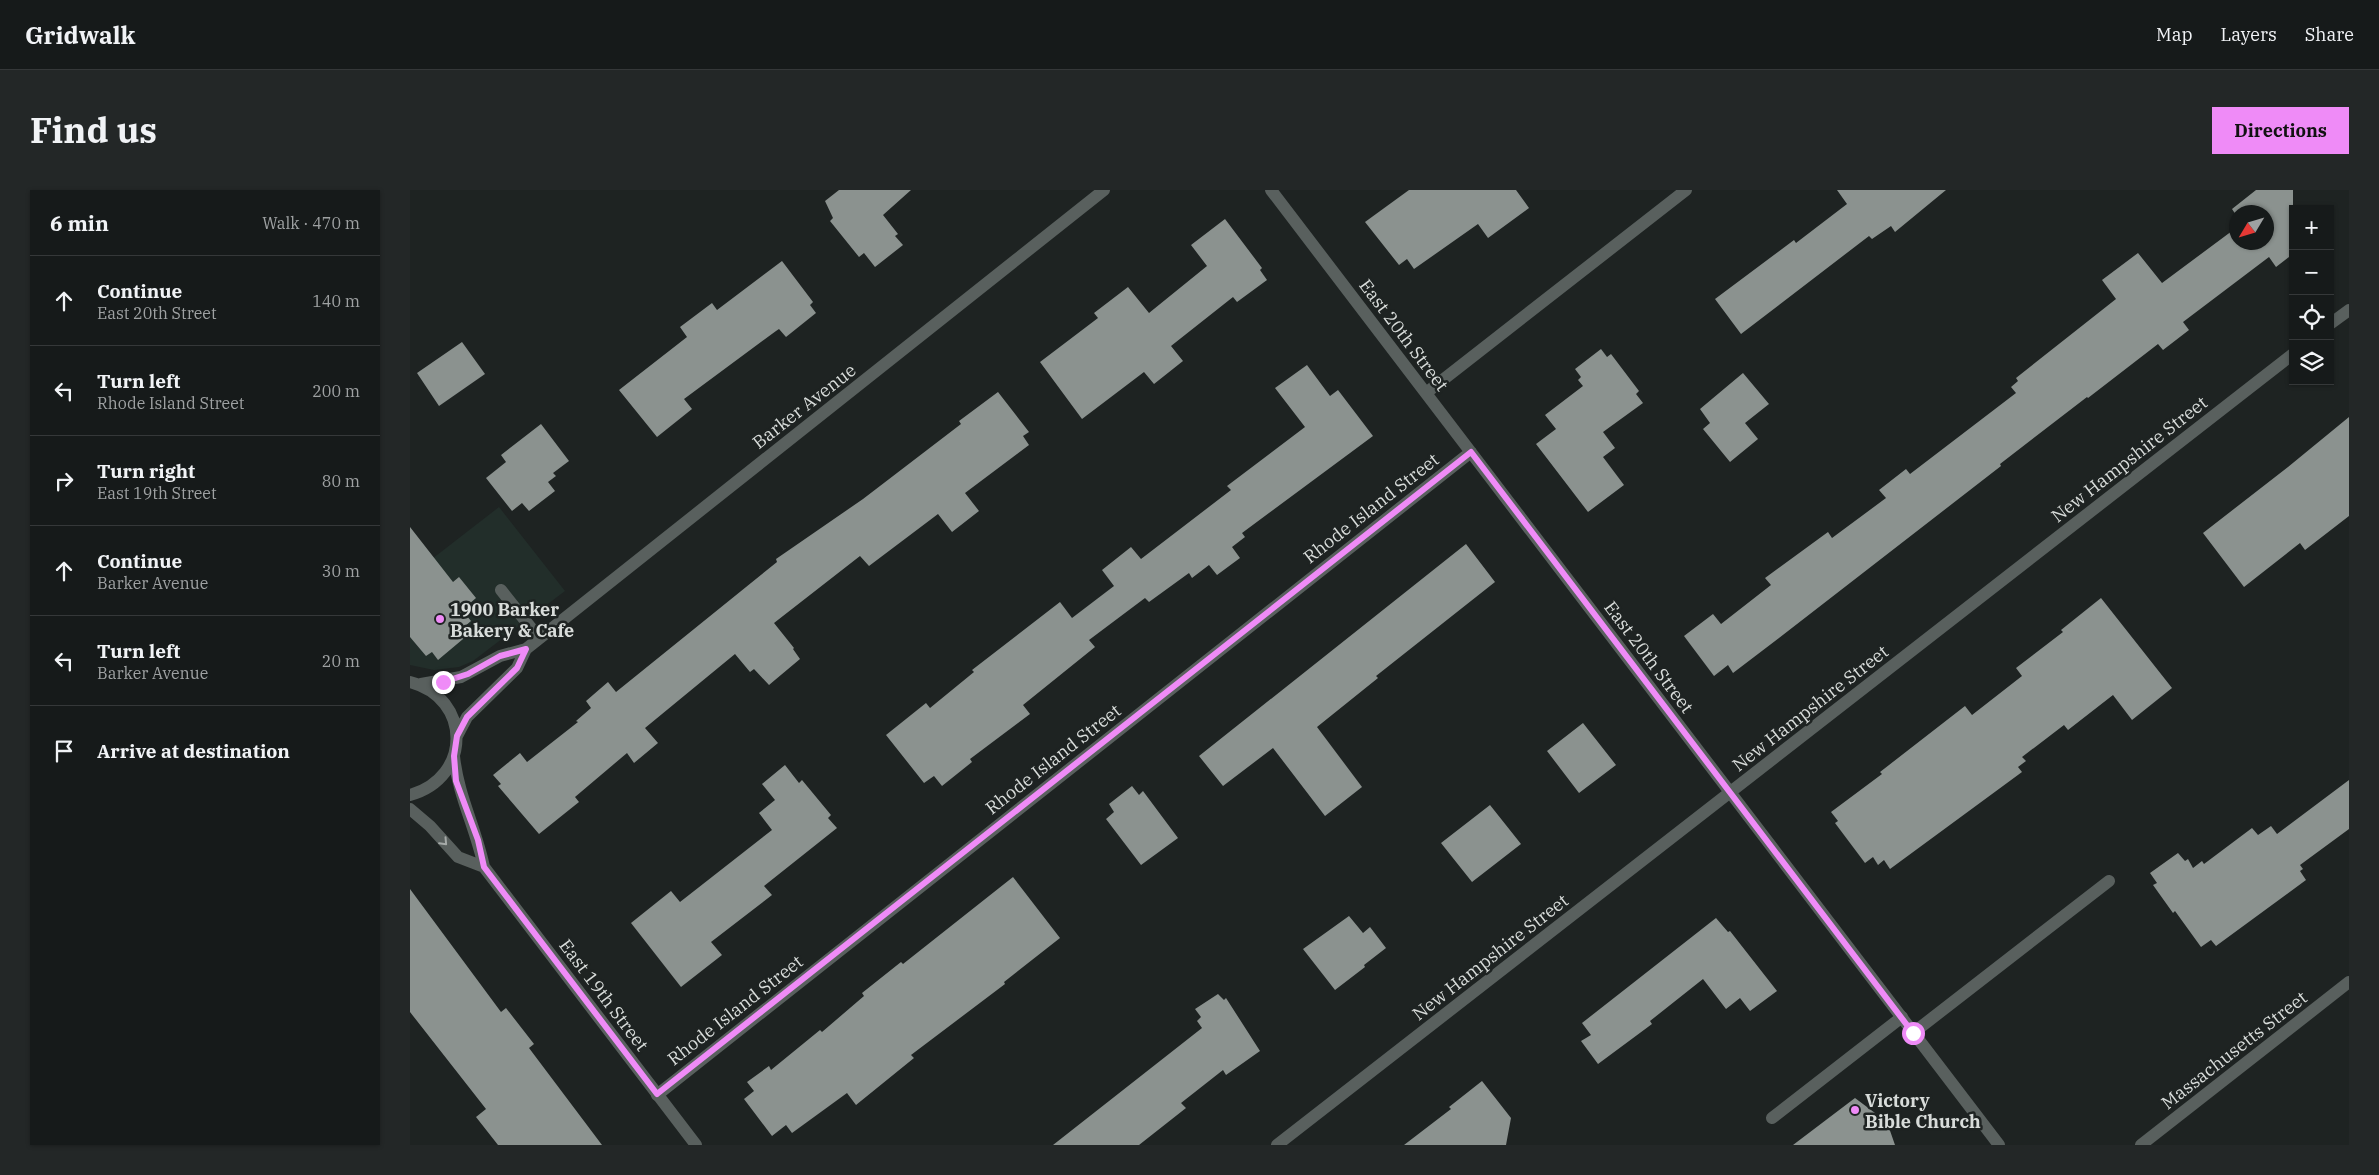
<!DOCTYPE html>
<meta charset="utf-8">
<style>
body{margin:0;font-family:"IBM Plex Serif",serif;background:#232727;color:#f1f3f6}
.controls{position:absolute;right:15px;top:15px;display:grid;overflow:hidden;border-radius:0px;box-shadow:0 1px 4px #0004}
.controls button{width:45px;height:45px;display:grid;place-items:center;padding:0;border:0;border-bottom:1px solid #353839;background:#161a1a;color:#f1f3f6;font:25px sans-serif}
.compass{position:absolute;left:1819px;top:15px;width:45px;height:45px;border-radius:50%;background:#161a1a;box-shadow:0 1px 4px #0004;rotate:232deg}
.stop{position:absolute;width:15px;height:15px;margin:-11px;border:4px solid #ef8bf7;border-radius:50%;background:#fff}
.stop.end{background:#ef8bf7;border-color:#fff;box-shadow:0 1px 5px #0008}
.list{margin:0;padding:0;list-style:none}
h2{display:flex;justify-content:space-between;align-items:center;height:65px;margin:0;padding:0 20px;font-size:21px}
h2 small{font-size:16px;font-weight:400;color:#9ea1a2}
.list li{display:grid;grid-template-columns:32px 1fr auto;gap:15px;align-items:center;box-sizing:border-box;height:90px;padding:0 20px;border-top:1px solid #353839}
.list b{display:block;font-size:19px;white-space:nowrap}
.list p{margin:0;font-size:16px;white-space:nowrap;color:#9ea1a2}
.list em{font-size:16px;font-style:normal;color:#9ea1a2}
.icon{flex:none;width:28px;height:28px;fill:none;stroke:currentColor;stroke-width:2;stroke-linecap:round;stroke-linejoin:round}
.map{position:relative;flex:none;width:1939px;height:955px;overflow:hidden;border-radius:0px}
header{display:flex;align-items:center;gap:30px;box-sizing:border-box;height:70px;padding:0 25px;background:#161a1a;border-bottom:1px solid #353839}
header strong{font-size:24px}
nav{display:flex;gap:28px;margin-inline-start:auto;font-size:18px}
.intro{display:flex;align-items:center;justify-content:space-between;box-sizing:border-box;height:120px;padding:0 30px}
h1{margin:0;font-size:35px}
.button{padding:12px 22px;border-radius:0px;background:#ef8bf7;color:#111;font-size:18px;font-weight:700}
main{display:flex;gap:30px;padding:0 30px}
aside{flex:1;background:#161a1a;border-radius:0px;box-shadow:0 1px 4px #0004}
.map>svg:first-child{display:block}
.built{fill:#222e2a}
.building{fill:#8b928f}
.lines{fill:none;stroke-linecap:round;stroke-linejoin:round}
.lane{stroke:#59605e;stroke-width:12}
.street{stroke:#59605e;stroke-width:12}
.secondary{stroke:#59605e;stroke-width:12}
.oneway{stroke:#a5aaa8}
.route{stroke:#ef8bf7;stroke-width:6}
.poi-dot{fill:#ef8bf7;stroke:#1e2322;stroke-width:2}
.labels{text-anchor:middle;dominant-baseline:central;stroke-width:5;stroke-linejoin:round;paint-order:stroke}
.street-label{font-size:18px;fill:#d8dcda;stroke:#1e2322}
.poi-label{font-size:18px;font-weight:bold;fill:#d8dcda;stroke:#1e2322;text-anchor:start}
</style>
<header>
<strong>Gridwalk</strong>
<nav><a>Map</a><a>Layers</a><a>Share</a></nav>
</header>
<div class="intro"><h1>Find us</h1><a class="button">Directions</a></div>
<main>
<aside>
<h2>6 min<small>Walk · 470 m</small></h2>
<ul class="list">
<li><svg class="icon" aria-label="ahead" viewBox="0 0 24 24"><path d="M12 20V5M6 11l6-6 6 6"/></svg><div><b>Continue</b><p>East 20th Street</p></div><em>140 m</em></li>
<li><svg class="icon" aria-label="left" viewBox="0 0 24 24"><path d="M17 20v-9H6M10 6l-5 5 5 5"/></svg><div><b>Turn left</b><p>Rhode Island Street</p></div><em>200 m</em></li>
<li><svg class="icon" aria-label="right" viewBox="0 0 24 24"><path d="M7 20v-9h11M14 6l5 5-5 5"/></svg><div><b>Turn right</b><p>East 19th Street</p></div><em>80 m</em></li>
<li><svg class="icon" aria-label="ahead" viewBox="0 0 24 24"><path d="M12 20V5M6 11l6-6 6 6"/></svg><div><b>Continue</b><p>Barker Avenue</p></div><em>30 m</em></li>
<li><svg class="icon" aria-label="left" viewBox="0 0 24 24"><path d="M17 20v-9H6M10 6l-5 5 5 5"/></svg><div><b>Turn left</b><p>Barker Avenue</p></div><em>20 m</em></li>
<li><svg class="icon" aria-label="arrive" viewBox="0 0 24 24"><path d="M6 21V4h12l-3 4 3 4H6"/></svg><div><b>Arrive at destination</b></div></li>
</ul>
</aside>
<div class="map">
<svg width="1939" height="955" viewBox="0 0 1939 955">
<rect width="100%" height="100%" fill="#1e2322"/>
<path class="built" d="M 89,317 L 155,401 L 63,471 L 49,477 L 24,480 L 0,475 L 0,386 Z"/>
<path class="building" d="M 429,0 L 501,0 L 473,25 L 488,44 L 485,46 L 493,55 L 465,77 L 454,63 L 449,67 L 420,31 L 423,28 L 415,11 Z
M 999,0 L 1106,0 L 1119,18 L 1078,48 L 1068,34 L 1004,79 L 997,69 L 989,75 L 955,32 Z
M 1427,0 L 1536,0 L 1485,42 L 1481,36 L 1462,49 L 1459,46 L 1331,144 L 1305,109 L 1384,50 L 1386,53 L 1437,14 Z
M 1846,0 L 1883,0 L 1883,64 L 1866,77 L 1859,67 L 1773,132 L 1779,140 L 1753,160 L 1748,154 L 1678,208 L 1677,207 L 1590,274 L 1591,276 L 1369,448 L 1323,483 L 1318,475 L 1304,486 L 1274,446 L 1303,424 L 1311,434 L 1361,395 L 1355,388 L 1418,342 L 1422,348 L 1476,308 L 1469,300 L 1496,279 L 1500,284 L 1606,203 L 1601,197 L 1608,191 L 1606,188 L 1706,109 L 1692,90 L 1728,63 L 1752,93 L 1826,38 L 1826,52 L 1856,52 L 1856,22 L 1826,22 L 1826,25 L 1822,19 Z
M 815,29 L 852,78 L 850,80 L 857,90 L 827,112 L 823,107 L 761,156 L 773,171 L 744,194 L 734,182 L 672,229 L 630,172 L 688,128 L 684,123 L 718,97 L 739,123 L 797,76 L 781,55 Z
M 372,71 L 403,112 L 400,115 L 406,123 L 376,147 L 369,139 L 366,141 L 274,209 L 282,219 L 247,247 L 209,200 L 277,147 L 270,137 L 302,113 L 307,120 Z
M 52,152 L 75,184 L 29,216 L 7,183 Z
M 1191,159 L 1197,167 L 1201,164 L 1229,201 L 1226,204 L 1233,213 L 1193,242 L 1205,258 L 1193,267 L 1214,295 L 1178,322 L 1126,254 L 1146,239 L 1135,225 L 1173,196 L 1168,190 L 1171,187 L 1165,179 Z
M 897,175 L 920,206 L 928,200 L 963,246 L 832,343 L 835,347 L 822,357 L 830,368 L 807,385 L 799,375 L 782,388 L 779,383 L 739,412 L 735,408 L 679,450 L 685,457 L 613,515 L 620,524 L 560,569 L 562,572 L 532,596 L 524,586 L 514,593 L 476,545 L 516,513 L 520,518 L 564,482 L 562,480 L 650,412 L 662,428 L 704,396 L 692,380 L 721,357 L 731,369 L 821,300 L 817,296 L 895,237 L 865,198 Z
M 1333,183 L 1359,214 L 1335,233 L 1348,249 L 1320,272 L 1293,239 L 1300,233 L 1290,219 Z
M 588,202 L 619,242 L 613,246 L 619,255 L 555,303 L 569,321 L 542,342 L 528,324 L 459,376 L 450,366 L 364,433 L 384,458 L 383,459 L 390,469 L 359,495 L 344,479 L 340,482 L 325,464 L 235,538 L 248,553 L 224,573 L 217,563 L 165,607 L 169,612 L 129,644 L 88,596 L 91,594 L 83,585 L 110,563 L 117,572 L 168,532 L 166,531 L 181,518 L 176,511 L 198,492 L 206,502 L 367,372 L 366,369 L 453,309 L 551,234 L 549,231 Z
M 1939,227 L 1939,326 L 1895,360 L 1890,353 L 1834,397 L 1793,343 L 1878,277 Z
M 131,234 L 159,271 L 143,283 L 146,286 L 138,292 L 145,301 L 119,321 L 112,313 L 102,321 L 76,288 L 96,272 L 91,265 Z
M 0,337 L 43,392 L 49,387 L 66,408 L 52,420 L 61,431 L 54,437 L 59,444 L 28,470 L 22,462 L 16,466 L 0,447 Z
M 1056,354 L 1085,392 L 966,486 L 968,488 L 907,537 L 952,597 L 915,626 L 863,558 L 813,596 L 789,566 Z
M 1691,408 L 1762,498 L 1722,530 L 1703,505 L 1658,540 L 1654,535 L 1612,567 L 1616,571 L 1608,577 L 1612,582 L 1480,679 L 1474,670 L 1468,675 L 1463,667 L 1455,673 L 1425,633 L 1428,631 L 1421,622 L 1472,584 L 1470,582 L 1555,516 L 1562,525 L 1612,486 L 1606,478 L 1653,442 L 1651,440 Z
M 1173,533 L 1206,575 L 1169,603 L 1137,561 Z
M 375,575 L 389,593 L 392,590 L 421,625 L 418,628 L 427,638 L 354,696 L 362,705 L 301,752 L 312,765 L 271,797 L 221,733 L 261,701 L 270,712 L 362,640 L 349,623 L 365,610 L 352,594 Z
M 1939,590 L 1939,639 L 1890,675 L 1893,679 L 1890,681 L 1896,690 L 1806,756 L 1801,750 L 1791,757 L 1765,721 L 1763,723 L 1743,695 L 1747,693 L 1740,683 L 1768,663 L 1775,671 L 1778,669 L 1783,678 L 1792,671 L 1794,674 L 1842,638 L 1848,645 L 1861,636 L 1867,644 Z
M 722,596 L 729,605 L 733,601 L 768,648 L 731,675 L 696,629 L 704,622 L 699,614 Z
M 1080,615 L 1111,654 L 1062,692 L 1031,653 Z
M 603,687 L 650,748 L 594,792 L 595,794 L 501,865 L 504,868 L 446,915 L 437,903 L 382,943 L 376,935 L 362,946 L 334,909 L 344,901 L 337,892 L 359,876 L 361,880 L 410,840 L 412,842 L 454,806 L 452,803 L 491,772 L 493,774 Z
M 0,699 L 91,822 L 96,818 L 124,854 L 119,858 L 192,955 L 88,955 L 66,927 L 76,919 L 0,822 Z
M 939,726 L 953,743 L 960,737 L 976,758 L 954,775 L 955,777 L 925,800 L 893,759 Z
M 1306,728 L 1318,742 L 1320,741 L 1367,801 L 1340,821 L 1330,808 L 1316,819 L 1293,789 L 1240,831 L 1242,834 L 1188,874 L 1171,851 L 1181,845 L 1172,833 Z
M 808,804 L 814,810 L 816,808 L 850,861 L 816,885 L 813,880 L 771,913 L 776,918 L 729,955 L 643,955 L 792,838 L 787,831 L 791,827 L 785,819 Z
M 1072,891 L 1101,928 L 1096,955 L 994,955 L 1041,919 L 1039,917 Z
M 1445,908 L 1477,932 L 1485,955 L 1383,955 Z"/>
<g class="lines">
<path class="lane" d="M 91,400 L 129,448
M 1503,843 L 1699,691
M 1362,928 L 1492,827"/>
<path class="street" d="M 861,0 L 1589,955
M 1920,134 L 1939,120
M 1016,203 L 1276,0
M 247,905 L 1061,262
M 867,955 L 1883,164"/>
<path class="secondary" d="M 0,492 C 62,508 62,588 0,605
M 11,494 L 51,487 L 90,466 L 116,459 L 694,0
M 47,546 L 57,527 L 107,478 L 116,459
M 44,566 C 48,606 66,638 74,677 L 286,955
M 0,619 L 20,636 L 48,667 L 74,677
M 1731,955 L 1939,792"/>
</g>
<defs><path id="oneway-chevron" d="M-2-3.5L2.5 0L-2 3.5" fill="none" stroke-width="1.6" stroke-linecap="round" stroke-linejoin="round" transform="scale(1.25)"/></defs>
<use class="oneway" href="#oneway-chevron" transform="translate(34 652) rotate(47)"/>
<g class="lines">
<path class="route" d="M 33,492 L 58,484 L 90,466 L 116,459 L 107,478 L 57,527 L 47,546 L 44,566 L 46,591 L 68,650 L 74,677 L 247,904 L 1061,262 L 1503,843"/>
</g>
<g class="poi-dot">
<circle cx="30" cy="429" r="5"/>
<circle cx="1445" cy="920" r="5"/>
</g>
<g class="labels">
<g class="street-label">
<text transform="translate(994 145) rotate(53)">East 20th Street</text>
<text transform="translate(394 216) rotate(-38)">Barker Avenue</text>
<text transform="translate(1719 269) rotate(-38)">New Hampshire Street</text>
<text transform="translate(961 318) rotate(-38)">Rhode Island Street</text>
<text transform="translate(1239 467) rotate(53)">East 20th Street</text>
<text transform="translate(1400 518) rotate(-38)">New Hampshire Street</text>
<text transform="translate(643 569) rotate(-38)">Rhode Island Street</text>
<text transform="translate(1080 767) rotate(-38)">New Hampshire Street</text>
<text transform="translate(194 805) rotate(53)">East 19th Street</text>
<text transform="translate(325 820) rotate(-38)">Rhode Island Street</text>
<text transform="translate(1824 860) rotate(-38)">Massachusetts Street</text>
</g>
<g class="poi-label">
<text x="40" y="419">1900 Barker<tspan x="40" dy="21">Bakery &amp; Cafe</tspan></text>
<text x="1455" y="910">Victory<tspan x="1455" dy="21">Bible Church</tspan></text>
</g>
</g>
</svg>
<div class="controls">
<button>+</button>
<button>−</button>
<button><svg class="icon" aria-label="locate" viewBox="0 0 24 24"><circle cx="12" cy="12" r="6"/><path d="M12 2v4M12 18v4M2 12h4M18 12h4"/></svg></button>
<button><svg class="icon" aria-label="layers" viewBox="0 0 24 24"><path d="M12 4l9 5-9 5-9-5zM3 14l9 5 9-5"/></svg></button>
</div>
<svg class="compass" viewBox="-18 -18 36 36"><path d="M0-13l5 13h-10z" fill="#e53935"/><path d="M0 13l5-13h-10z" fill="#9ea1a2"/></svg>
<div class="stop" style="left:1503px;top:843px"></div>
<div class="stop end" style="left:33px;top:492px"></div>
</div>
</main>
